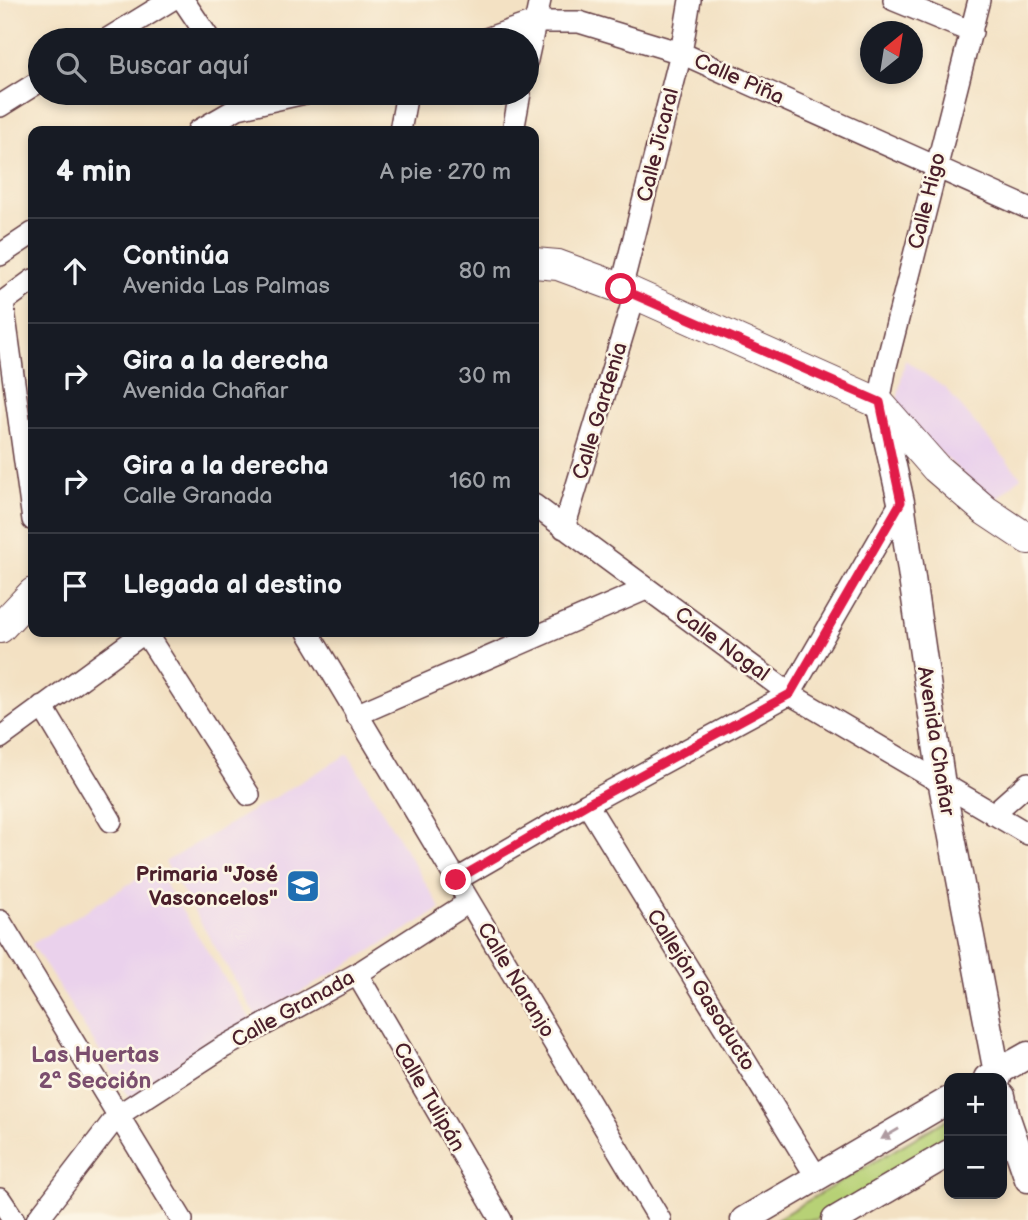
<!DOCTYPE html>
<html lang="es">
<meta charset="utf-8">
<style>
body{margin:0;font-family:"Balsamiq Sans",sans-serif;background:#242831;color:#f1f3f6}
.controls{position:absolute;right:21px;bottom:21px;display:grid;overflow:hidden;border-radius:14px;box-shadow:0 4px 10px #0003}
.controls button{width:63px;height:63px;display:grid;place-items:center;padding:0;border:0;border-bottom:2px solid #363941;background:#171b24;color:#f1f3f6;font:35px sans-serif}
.compass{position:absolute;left:860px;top:21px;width:63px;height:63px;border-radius:50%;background:#171b24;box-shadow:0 4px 10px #0003;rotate:30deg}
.stop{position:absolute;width:21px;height:21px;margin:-16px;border:5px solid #e11d48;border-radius:50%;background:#fff}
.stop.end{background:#e11d48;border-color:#fff;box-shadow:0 2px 7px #0008}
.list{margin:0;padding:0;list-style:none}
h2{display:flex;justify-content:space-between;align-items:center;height:91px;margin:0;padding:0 28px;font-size:30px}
h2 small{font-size:23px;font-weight:400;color:#9ea1a6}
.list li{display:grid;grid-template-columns:46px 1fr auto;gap:21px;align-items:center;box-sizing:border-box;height:105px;padding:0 28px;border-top:2px solid #363941}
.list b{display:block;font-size:26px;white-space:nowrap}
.list p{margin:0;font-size:23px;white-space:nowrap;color:#9ea1a6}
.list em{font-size:23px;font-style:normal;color:#9ea1a6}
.icon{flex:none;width:38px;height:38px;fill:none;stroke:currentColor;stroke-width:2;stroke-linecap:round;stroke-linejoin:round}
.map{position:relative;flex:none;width:1028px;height:1220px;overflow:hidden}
.search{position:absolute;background:#171b24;box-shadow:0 4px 10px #0003;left:28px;top:28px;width:511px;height:77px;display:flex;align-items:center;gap:18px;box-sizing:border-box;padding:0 24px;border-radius:38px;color:#9ea1a6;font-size:26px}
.panel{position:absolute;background:#171b24;box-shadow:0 4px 10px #0003;left:28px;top:126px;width:511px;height:511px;border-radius:14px}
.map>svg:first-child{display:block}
.built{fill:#ead1ec}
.green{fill:#b7d176;stroke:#807850;stroke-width:2}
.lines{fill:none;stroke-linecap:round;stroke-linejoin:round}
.minor-casing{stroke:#633c42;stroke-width:24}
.tertiary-casing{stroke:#633c42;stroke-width:29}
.secondary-casing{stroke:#633c42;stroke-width:32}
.minor{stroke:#fff;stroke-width:21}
.tertiary{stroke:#fff;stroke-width:26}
.secondary{stroke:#fff;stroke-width:30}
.oneway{fill:#ae9aa0}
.route{stroke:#e11d48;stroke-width:9}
.labels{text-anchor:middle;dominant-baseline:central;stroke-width:5;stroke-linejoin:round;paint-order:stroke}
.street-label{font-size:21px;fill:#4a1f2b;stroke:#fcf5e5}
.poi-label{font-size:21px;font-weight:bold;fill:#4a1f2b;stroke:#fcf5e5;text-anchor:end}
.neighbourhood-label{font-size:23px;font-weight:bold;fill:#7b4e6e;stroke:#fcf5e5}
</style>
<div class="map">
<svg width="1028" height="1220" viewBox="0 0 1028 1220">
<rect width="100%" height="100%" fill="#fcf5e5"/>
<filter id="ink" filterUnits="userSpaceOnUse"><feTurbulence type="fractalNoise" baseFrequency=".0143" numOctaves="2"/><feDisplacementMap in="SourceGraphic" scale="14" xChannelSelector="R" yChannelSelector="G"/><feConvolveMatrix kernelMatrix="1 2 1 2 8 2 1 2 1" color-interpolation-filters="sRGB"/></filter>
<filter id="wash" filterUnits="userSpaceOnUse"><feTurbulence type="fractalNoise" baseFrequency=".00686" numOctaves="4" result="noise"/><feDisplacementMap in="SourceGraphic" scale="28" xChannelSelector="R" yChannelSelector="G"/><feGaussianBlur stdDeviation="1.57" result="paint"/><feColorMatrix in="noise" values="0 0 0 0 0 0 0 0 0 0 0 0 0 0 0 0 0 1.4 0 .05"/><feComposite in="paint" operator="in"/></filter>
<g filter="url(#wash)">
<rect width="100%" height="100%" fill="#f3e1c3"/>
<path class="built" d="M 905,360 L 946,389 L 1021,477 L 993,502 L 895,410 Z
M 348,754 L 441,909 L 257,1018 L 165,862 Z
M 155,868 L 253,1023 L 130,1100 L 32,944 Z"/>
<path class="green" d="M 949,1118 L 949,1141 L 816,1220 L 775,1220 Z"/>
</g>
<g filter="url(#ink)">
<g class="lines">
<g class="minor-casing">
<path id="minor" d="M 183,0 L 210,40
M 894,0 L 972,32
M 106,40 L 171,0
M 483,40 L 534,22 L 579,22 L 681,53 L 1028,208
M 527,60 L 540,0
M 0,106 L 40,81
M 198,131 L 238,108 L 305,93
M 400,131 L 407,93
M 513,131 L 520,93
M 0,255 L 33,233
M 621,289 L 681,53 L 690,0
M 3,303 L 33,520
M 0,304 L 33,280
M 879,403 L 886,366 L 979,0
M 534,505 L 790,694 L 1028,834
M 564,528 L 635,294
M 308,632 L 660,1220
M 42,706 L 111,821
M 356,715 L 646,589
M 0,738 L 145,632 L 249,795
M 587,804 L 816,1176
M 993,814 L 1028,783
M 456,880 L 587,804 L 790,694 L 901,502
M 0,921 L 182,1220
M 357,974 L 501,1220
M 0,1199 L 14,1220
M 37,1220 L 117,1116 L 222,1048 L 357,974 L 469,902"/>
</g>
<g class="tertiary-casing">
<path id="tertiary" d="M 879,403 L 901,502 L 942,785 L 998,1078
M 987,1078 L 1028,1055
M 1002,1096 L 1007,1118 L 1028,1179
M 744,1220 L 949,1100
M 835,1220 L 949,1153"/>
</g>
<g class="secondary-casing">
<path id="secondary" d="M 534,263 L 558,265 L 626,290 L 879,403 L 936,468 L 986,511 L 1028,539
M 0,628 L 33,593"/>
</g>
<use href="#minor" class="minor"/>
<use href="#tertiary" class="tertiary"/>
<use href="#secondary" class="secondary"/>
</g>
<defs><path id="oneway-solid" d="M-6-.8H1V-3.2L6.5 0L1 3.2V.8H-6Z" transform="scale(1.75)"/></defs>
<use class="oneway" href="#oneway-solid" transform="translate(890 1134) rotate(150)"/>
</g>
<g class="lines" filter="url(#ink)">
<path class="route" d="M 456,880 L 587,804 L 790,694 L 901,502 L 880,402 L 621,289"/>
</g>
<defs>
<g id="school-square" transform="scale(1.75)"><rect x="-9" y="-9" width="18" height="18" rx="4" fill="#1f6fb2" stroke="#fcf5e5"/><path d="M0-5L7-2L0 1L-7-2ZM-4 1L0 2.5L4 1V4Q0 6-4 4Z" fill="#fff"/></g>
</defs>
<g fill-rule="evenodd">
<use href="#school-square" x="303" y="886"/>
</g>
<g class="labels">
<g class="street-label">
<text transform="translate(739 79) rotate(24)">Calle Piña</text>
<text transform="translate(658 145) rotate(-76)">Calle Jicaral</text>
<text transform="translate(927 201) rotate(-76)">Calle Higo</text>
<text transform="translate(600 411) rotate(-73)">Calle Gardenia</text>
<text transform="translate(722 644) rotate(36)">Calle Nogal</text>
<text transform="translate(936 741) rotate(81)">Avenida Chañar</text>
<text transform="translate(516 980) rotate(59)">Calle Naranjo</text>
<text transform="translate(701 990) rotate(58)">Callejón Gasoducto</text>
<text transform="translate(293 1009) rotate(-29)">Calle Granada</text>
<text transform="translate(429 1097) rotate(60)">Calle Tulipán</text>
</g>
<g class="poi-label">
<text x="278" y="874">Primaria "José<tspan x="278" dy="24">Vasconcelos"</tspan></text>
</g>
<g class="neighbourhood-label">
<text x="95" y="1055">Las Huertas<tspan x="95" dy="26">2ª Sección</tspan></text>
</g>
</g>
</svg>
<div class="controls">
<button>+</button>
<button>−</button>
</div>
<svg class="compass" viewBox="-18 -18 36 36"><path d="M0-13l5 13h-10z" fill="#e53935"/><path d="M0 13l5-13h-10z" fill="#9ea1a6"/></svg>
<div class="stop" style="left:621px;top:289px"></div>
<div class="stop end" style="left:456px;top:880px"></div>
<div class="search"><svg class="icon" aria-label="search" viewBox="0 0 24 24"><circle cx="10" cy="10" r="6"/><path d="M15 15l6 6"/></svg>Buscar aquí</div>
<section class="panel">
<h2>4 min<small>A pie · 270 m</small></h2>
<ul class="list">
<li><svg class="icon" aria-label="ahead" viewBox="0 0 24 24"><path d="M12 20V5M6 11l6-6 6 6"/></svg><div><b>Continúa</b><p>Avenida Las Palmas</p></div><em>80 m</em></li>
<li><svg class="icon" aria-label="right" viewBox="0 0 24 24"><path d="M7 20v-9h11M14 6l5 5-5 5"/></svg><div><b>Gira a la derecha</b><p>Avenida Chañar</p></div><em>30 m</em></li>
<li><svg class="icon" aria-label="right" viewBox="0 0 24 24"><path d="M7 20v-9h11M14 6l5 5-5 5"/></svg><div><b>Gira a la derecha</b><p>Calle Granada</p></div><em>160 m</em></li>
<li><svg class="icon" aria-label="arrive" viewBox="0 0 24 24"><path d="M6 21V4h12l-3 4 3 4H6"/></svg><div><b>Llegada al destino</b></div></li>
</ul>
</section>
</div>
